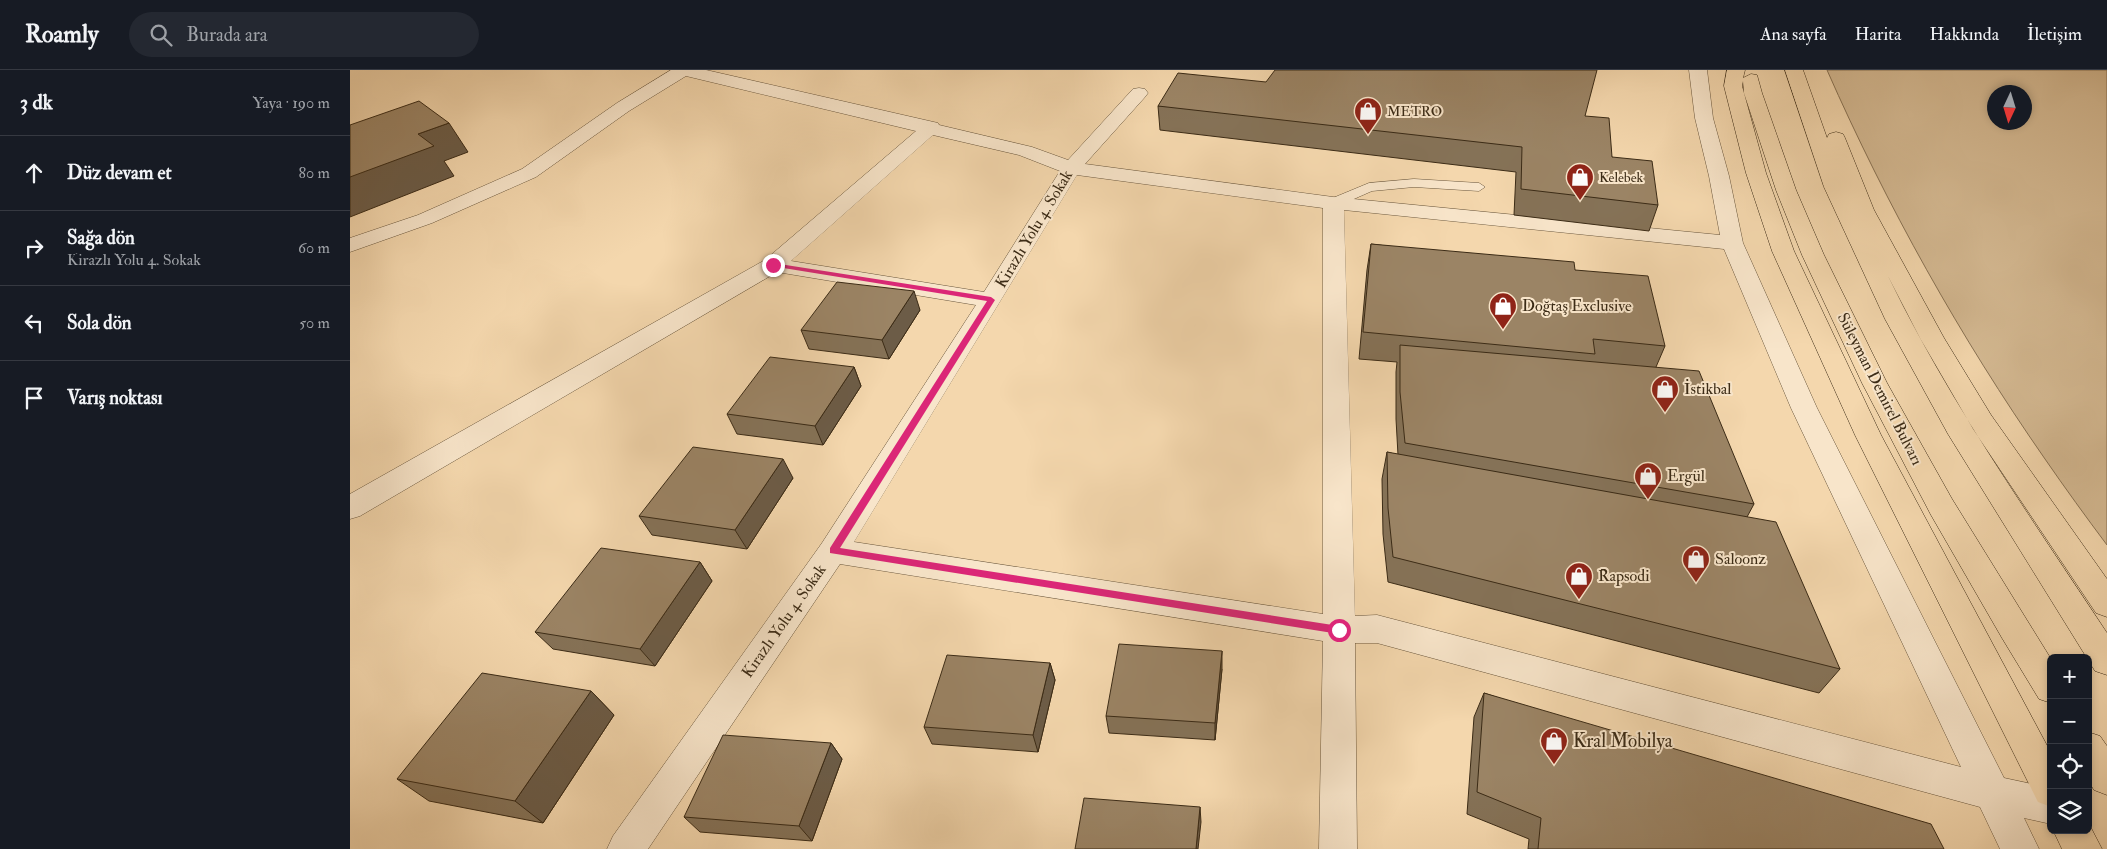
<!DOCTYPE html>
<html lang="tr">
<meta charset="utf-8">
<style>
body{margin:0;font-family:"IM FELL Double Pica",serif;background:#242831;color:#f1f3f6}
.controls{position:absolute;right:15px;bottom:15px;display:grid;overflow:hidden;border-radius:8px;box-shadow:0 2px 8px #0003}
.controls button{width:45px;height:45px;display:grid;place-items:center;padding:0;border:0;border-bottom:1px solid #363941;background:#171b24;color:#f1f3f6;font:25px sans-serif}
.compass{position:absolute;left:1637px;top:15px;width:45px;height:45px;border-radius:50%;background:#171b24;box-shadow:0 2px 8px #0003;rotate:184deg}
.stop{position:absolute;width:15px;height:15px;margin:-11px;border:4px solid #db2777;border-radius:50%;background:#fff}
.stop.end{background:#db2777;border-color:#fff;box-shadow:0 1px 5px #0008}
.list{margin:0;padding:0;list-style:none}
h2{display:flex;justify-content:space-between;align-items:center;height:65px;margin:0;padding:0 20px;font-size:21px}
h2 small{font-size:16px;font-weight:400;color:#9ea1a6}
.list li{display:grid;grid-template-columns:32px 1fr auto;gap:15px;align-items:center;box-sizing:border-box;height:75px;padding:0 20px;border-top:1px solid #363941}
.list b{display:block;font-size:19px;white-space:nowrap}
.list p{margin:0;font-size:16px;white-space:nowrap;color:#9ea1a6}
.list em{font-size:16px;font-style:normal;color:#9ea1a6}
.icon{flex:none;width:28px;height:28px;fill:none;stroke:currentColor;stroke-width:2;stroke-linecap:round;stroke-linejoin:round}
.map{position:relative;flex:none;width:1757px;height:779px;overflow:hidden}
header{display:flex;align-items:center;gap:30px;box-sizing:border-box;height:70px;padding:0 25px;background:#171b24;border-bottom:1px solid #363941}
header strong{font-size:24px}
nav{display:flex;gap:28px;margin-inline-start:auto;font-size:18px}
.search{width:350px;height:45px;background:#242831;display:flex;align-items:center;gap:12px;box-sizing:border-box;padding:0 18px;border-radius:28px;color:#9ea1a6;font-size:19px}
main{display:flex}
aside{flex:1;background:#171b24}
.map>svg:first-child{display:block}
.green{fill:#d5ba93;stroke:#887254;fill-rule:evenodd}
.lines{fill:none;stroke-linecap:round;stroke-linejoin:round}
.lane-casing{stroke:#69563c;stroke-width:1}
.street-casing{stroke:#69563c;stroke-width:1}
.highway-casing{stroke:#3b2b16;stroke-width:1}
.lane{fill:#f8e5ca;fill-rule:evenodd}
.street{fill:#f8e5ca;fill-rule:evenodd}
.highway{fill:#f4d7ad;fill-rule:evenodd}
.wall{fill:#857257;stroke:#3b2b16}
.shaded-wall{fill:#6c5c47;stroke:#3b2b16}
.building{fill:#9b8465;stroke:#3b2b16}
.route{fill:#db2777}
.labels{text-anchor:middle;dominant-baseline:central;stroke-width:4;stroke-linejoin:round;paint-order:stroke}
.far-poi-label{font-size:14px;fill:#3b2b16;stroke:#f8e5ca;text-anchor:start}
.street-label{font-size:16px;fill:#3b2b16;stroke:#f8e5ca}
.poi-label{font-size:16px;fill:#3b2b16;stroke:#f8e5ca;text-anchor:start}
.near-poi-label{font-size:19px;fill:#3b2b16;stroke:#f8e5ca;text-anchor:start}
</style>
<header>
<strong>Roamly</strong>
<div class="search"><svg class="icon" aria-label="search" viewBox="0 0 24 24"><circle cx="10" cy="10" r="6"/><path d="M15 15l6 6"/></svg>Burada ara</div>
<nav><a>Ana sayfa</a><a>Harita</a><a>Hakkında</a><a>İletişim</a></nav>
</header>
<main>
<aside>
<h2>3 dk<small>Yaya · 190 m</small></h2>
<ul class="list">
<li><svg class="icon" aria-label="ahead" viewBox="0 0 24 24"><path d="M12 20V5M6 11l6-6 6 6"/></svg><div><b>Düz devam et</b></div><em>80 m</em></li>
<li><svg class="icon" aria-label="right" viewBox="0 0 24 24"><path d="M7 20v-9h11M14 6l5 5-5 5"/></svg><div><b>Sağa dön</b><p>Kirazlı Yolu 4. Sokak</p></div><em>60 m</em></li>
<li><svg class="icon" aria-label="left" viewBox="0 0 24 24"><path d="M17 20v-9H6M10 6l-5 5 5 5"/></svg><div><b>Sola dön</b></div><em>50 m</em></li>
<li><svg class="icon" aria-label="arrive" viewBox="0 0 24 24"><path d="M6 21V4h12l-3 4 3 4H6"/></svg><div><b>Varış noktası</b></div></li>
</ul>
</aside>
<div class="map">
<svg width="1757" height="779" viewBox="0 0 1757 779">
<rect width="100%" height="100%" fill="#f4d7ad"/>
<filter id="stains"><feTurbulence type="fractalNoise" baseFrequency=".004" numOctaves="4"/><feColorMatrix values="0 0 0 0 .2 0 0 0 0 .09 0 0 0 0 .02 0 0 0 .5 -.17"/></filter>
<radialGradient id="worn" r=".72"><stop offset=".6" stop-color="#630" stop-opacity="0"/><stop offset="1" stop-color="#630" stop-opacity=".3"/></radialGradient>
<path class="green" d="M 1477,0 L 1757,0 L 1757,475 C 1736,447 1715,418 1695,389 C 1610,267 1537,136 1477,0 ZM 1644,22 L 1674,22 L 1674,52 L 1644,52 Z"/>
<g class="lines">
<g class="lane-casing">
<path id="lane" d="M 1064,109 L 1129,113 L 1135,117 L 1129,121 L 1064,117 L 1022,121 L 988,136 L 983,137 L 976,133 L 978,130 L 1019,113 Z"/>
</g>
<g class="street-casing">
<path id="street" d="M 321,0 L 356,0 L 588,53 L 589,55 L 682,77 L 718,90 L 783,19 L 789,18 L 795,19 L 798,23 L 795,27 L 735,94 L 983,127 L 1370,165 L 1359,106 L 1345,48 L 1339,0 L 1357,0 L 1363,48 L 1379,106 L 1393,173 L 1467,338 L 1654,708 L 1701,718 L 1701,754 L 1674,748 L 1689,779 L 1650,779 L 1630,737 L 1027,573 L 1005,573 L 1007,779 L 969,779 L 973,571 L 490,494 L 298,779 L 257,779 L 263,766 L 472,473 L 626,235 L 427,202 L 10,446 L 0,449 L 0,424 L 415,190 L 566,61 L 336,6 L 279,41 L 186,107 L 82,153 L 0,182 L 0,168 L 68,145 L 172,99 L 267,33 ZM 583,65 L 669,85 L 710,101 L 634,222 L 441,191 ZM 727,105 L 973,138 L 973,544 L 504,472 ZM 994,140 L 1374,179 L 1441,338 L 1611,697 L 1027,545 L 1005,546 Z"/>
</g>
<g class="highway-casing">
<path id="highway" d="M 1377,0 L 1395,0 L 1393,8 L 1401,4 L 1407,5 L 1412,23 L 1446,120 L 1474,185 L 1537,313 L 1602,429 L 1701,589 L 1701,633 L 1689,629 L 1652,568 L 1581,445 L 1512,313 L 1452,185 L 1426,120 L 1394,23 L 1393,11 L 1392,16 L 1416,103 L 1444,181 L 1531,365 L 1701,683 L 1701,737 L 1688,732 L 1505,365 L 1422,181 L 1396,103 L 1374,16 Z
M 1435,0 L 1453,0 L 1477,68 L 1479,64 L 1486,62 L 1493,64 L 1495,68 L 1524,140 L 1594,268 L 1641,345 L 1757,509 L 1757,547 L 1746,543 L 1623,359 L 1570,268 L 1538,206 C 1599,332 1680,446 1757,563 L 1757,605 L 1745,601 L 1598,364 L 1535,249 L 1474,117 Z
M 1738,662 L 1750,666 L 1757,676 L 1757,725 L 1744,720 L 1738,710 Z
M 1738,752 L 1752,779 L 1712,779 L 1703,760 L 1738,760 Z"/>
</g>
<use href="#lane" class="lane"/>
<use href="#street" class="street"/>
<use href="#highway" class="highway"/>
</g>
<path class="wall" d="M 808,36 L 1235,46 L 1262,87 L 1308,135 L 1299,161 L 1164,145 L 1166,102 L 810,60 Z
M 1021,174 L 1225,200 L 1315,276 L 1306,297 L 1404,434 L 1397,447 L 1490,599 L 1469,623 L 1038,512 L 1033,464 L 1032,409 L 1037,382 L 1048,385 L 1046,349 L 1046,302 L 1047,292 L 1009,289 L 1017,200 Z
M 570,240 L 539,289 L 459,279 L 451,260 Z
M 504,297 L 511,316 L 473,375 L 387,364 L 377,344 Z
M 443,408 L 397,479 L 302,465 L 289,446 Z
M 350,492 L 362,511 L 305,596 L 203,579 L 185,562 Z
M 700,593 L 705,610 L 688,682 L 582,674 L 574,657 Z
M 872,599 L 865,670 L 759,663 L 756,646 Z
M 241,621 L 264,645 L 193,753 L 79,731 L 47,709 Z
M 1134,623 L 1594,779 L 1178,779 L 1179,769 L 1117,744 L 1124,647 Z
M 481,673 L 492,689 L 462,771 L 350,762 L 334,747 Z"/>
<path class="shaded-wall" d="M 99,53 L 118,82 L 94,91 L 104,106 L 0,147 L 0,107 L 68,64 Z
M 564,221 L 570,240 L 539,289 L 532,270 Z
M 504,297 L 511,316 L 473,375 L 465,356 Z
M 433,389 L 443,408 L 397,479 L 385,460 Z
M 350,492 L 362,511 L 305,596 L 290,579 Z
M 872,581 L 872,599 L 865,670 L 865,653 Z
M 700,593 L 705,610 L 688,682 L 683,665 Z
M 241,621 L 264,645 L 193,753 L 165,731 Z
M 481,673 L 492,689 L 462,771 L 449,756 Z
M 850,737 L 851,752 L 848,779 L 846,779 Z"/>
<path class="building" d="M 925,0 L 1247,0 L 1235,46 L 1259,48 L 1262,87 L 1302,91 L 1308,135 L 1171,119 L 1172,77 L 808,36 L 828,3 L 916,12 Z
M 69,31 L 99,53 L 68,64 L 84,76 L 0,107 L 0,55 Z
M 1021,174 L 1224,192 L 1225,200 L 1298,206 L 1315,276 L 1243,269 L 1245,284 L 1013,262 Z
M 487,212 L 564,221 L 532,270 L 451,260 Z
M 1050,275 L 1349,301 L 1404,434 L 1055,373 L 1050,322 Z
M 420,287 L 504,297 L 465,356 L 377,344 Z
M 343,377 L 433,389 L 385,460 L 289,446 Z
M 1037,382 L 1426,452 L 1490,599 L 1043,487 L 1038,438 Z
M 251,478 L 350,492 L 290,579 L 185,562 Z
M 769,574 L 872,581 L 865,653 L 756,646 Z
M 597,585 L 700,593 L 683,665 L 574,657 Z
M 132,603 L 241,621 L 165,731 L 47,709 Z
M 1134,623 L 1581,754 L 1594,779 L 1188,779 L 1191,748 L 1127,722 Z
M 373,665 L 481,673 L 449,756 L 334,747 Z
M 734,728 L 850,737 L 846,779 L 725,779 Z"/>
<path class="route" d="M 423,193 L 641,227 L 645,230 L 490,478 L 989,556 L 994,560 L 992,563 L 989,564 L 480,483 L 480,478 L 637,231 L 421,196 L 420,195 Z"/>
<defs>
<g id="shop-pin" transform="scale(1.4375)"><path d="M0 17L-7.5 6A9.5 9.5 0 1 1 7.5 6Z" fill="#8f2418" stroke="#f8e5ca"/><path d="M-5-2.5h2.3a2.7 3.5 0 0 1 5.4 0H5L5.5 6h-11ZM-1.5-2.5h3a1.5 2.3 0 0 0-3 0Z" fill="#fff"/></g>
</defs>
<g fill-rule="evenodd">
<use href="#shop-pin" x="1018" y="41"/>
<use href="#shop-pin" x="1230" y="107"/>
<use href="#shop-pin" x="1153" y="236"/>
<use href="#shop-pin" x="1315" y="319"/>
<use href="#shop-pin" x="1298" y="406"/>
<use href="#shop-pin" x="1346" y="489"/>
<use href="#shop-pin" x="1229" y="506"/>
<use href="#shop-pin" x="1204" y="671"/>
</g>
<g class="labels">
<g class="far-poi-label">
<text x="1037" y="41">METRO</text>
<text x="1249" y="107">Kelebek</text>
</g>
<g class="street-label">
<text transform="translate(684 159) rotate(-59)">Kirazlı Yolu 4. Sokak</text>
<text transform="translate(1530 319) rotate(63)">Süleyman Demirel Bulvarı</text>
<text transform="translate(434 551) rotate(-55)">Kirazlı Yolu 4. Sokak</text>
</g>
<g class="poi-label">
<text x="1172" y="236">Doğtaş Exclusive</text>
<text x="1334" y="319">İstikbal</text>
<text x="1317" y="406">Ergül</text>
<text x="1365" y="489">Saloonz</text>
<text x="1248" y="506">Rapsodi</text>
</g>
<g class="near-poi-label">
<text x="1223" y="671">Kral Mobilya</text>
</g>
</g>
<rect width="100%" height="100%" filter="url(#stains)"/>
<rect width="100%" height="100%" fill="url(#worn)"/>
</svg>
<div class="controls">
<button>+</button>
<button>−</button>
<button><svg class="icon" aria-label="locate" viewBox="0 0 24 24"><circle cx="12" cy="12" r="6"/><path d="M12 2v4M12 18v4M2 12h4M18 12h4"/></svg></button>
<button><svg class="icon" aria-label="layers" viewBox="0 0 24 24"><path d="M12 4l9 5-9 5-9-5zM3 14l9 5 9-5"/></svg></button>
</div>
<svg class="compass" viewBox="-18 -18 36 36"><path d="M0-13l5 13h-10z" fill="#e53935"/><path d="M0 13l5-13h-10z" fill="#9ea1a6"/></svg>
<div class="stop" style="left:989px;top:560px"></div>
<div class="stop end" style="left:423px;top:195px"></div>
</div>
</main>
